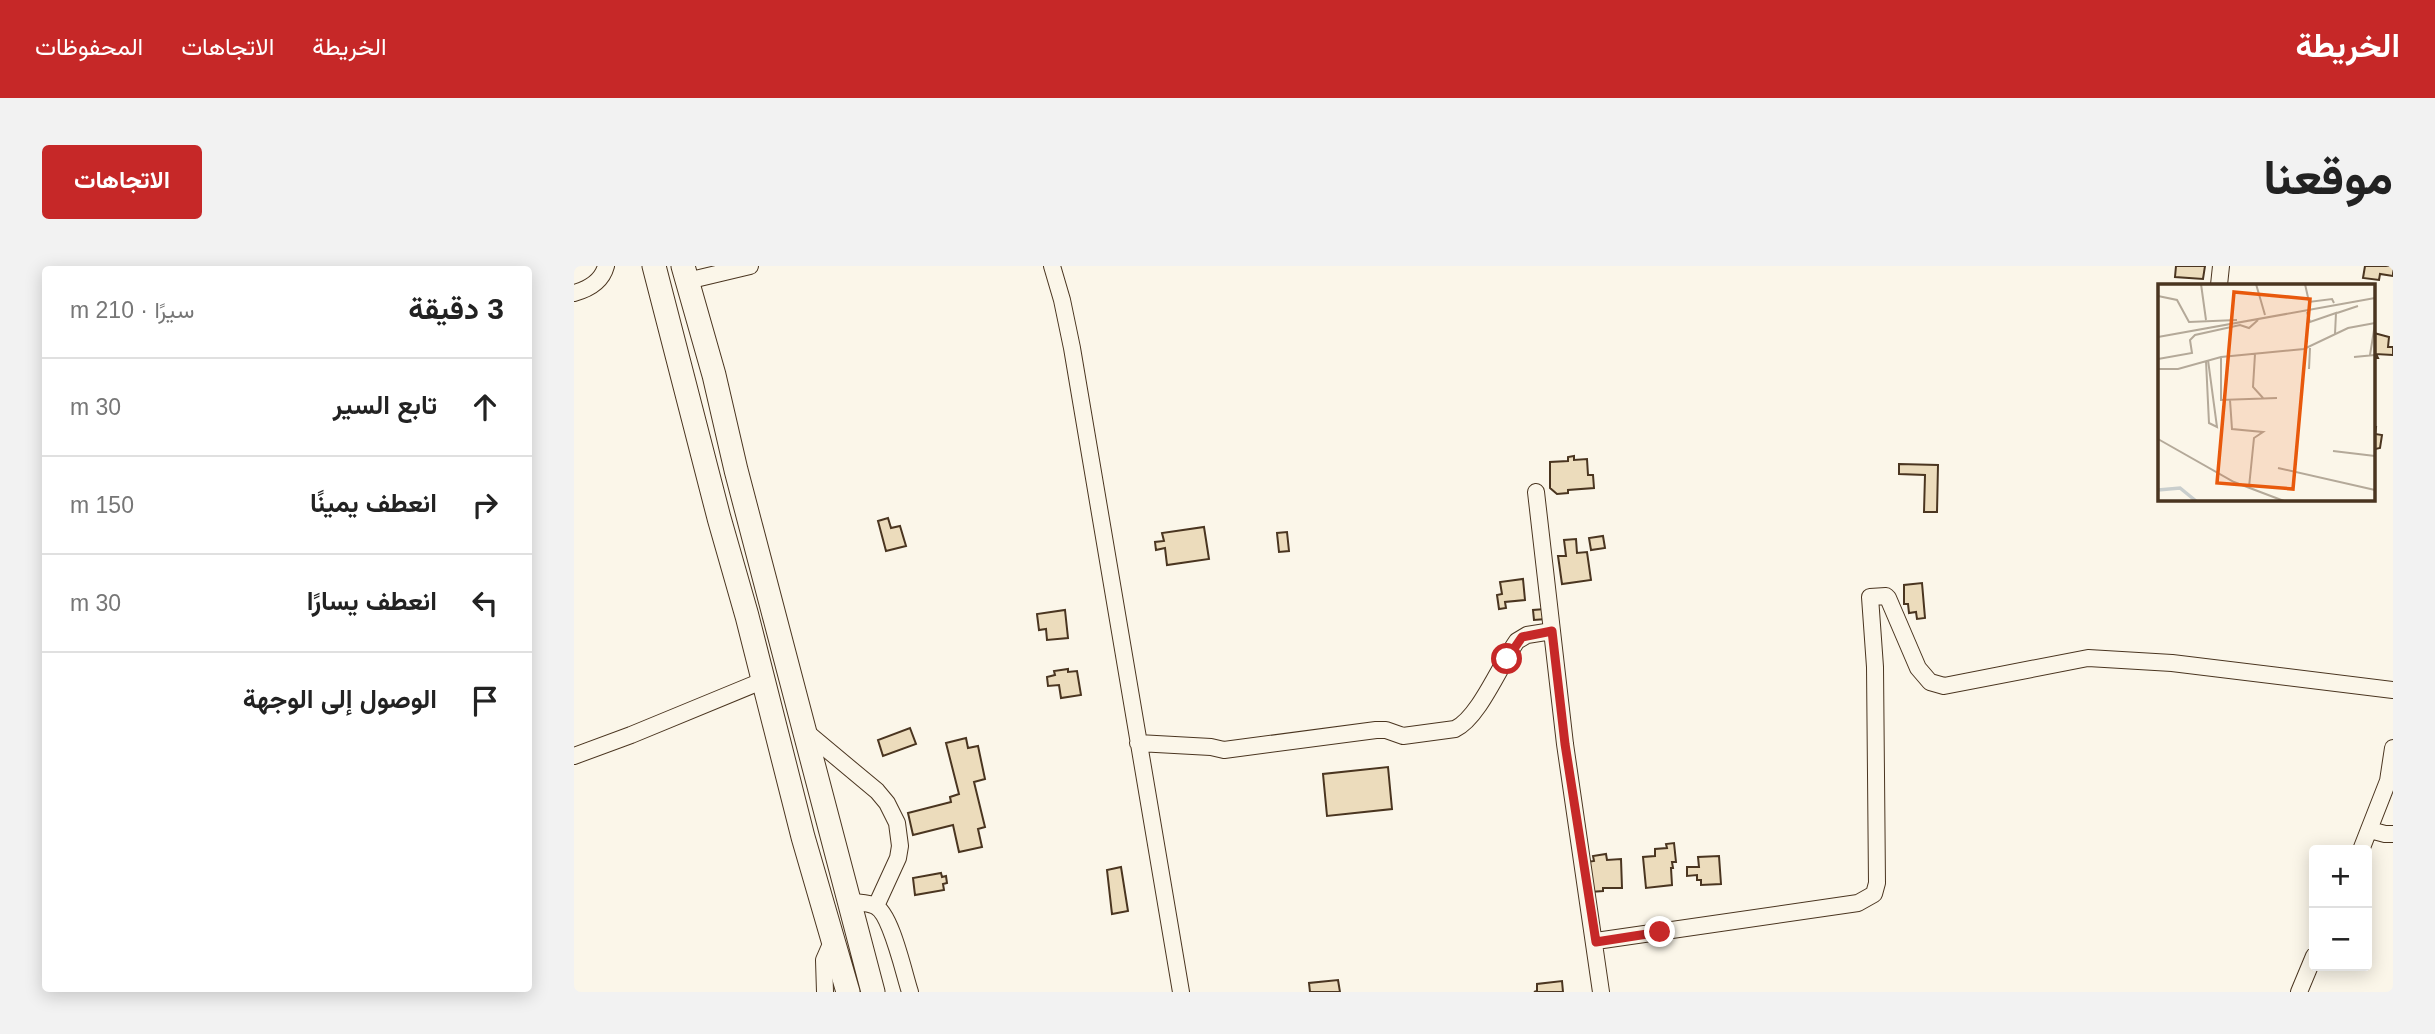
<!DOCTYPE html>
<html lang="ar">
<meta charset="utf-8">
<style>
body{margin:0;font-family:Helvetica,Vazirmatn,sans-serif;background:#f2f2f2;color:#222;direction:rtl}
.controls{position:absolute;right:21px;bottom:21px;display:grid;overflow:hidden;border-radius:7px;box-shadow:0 4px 18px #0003}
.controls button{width:63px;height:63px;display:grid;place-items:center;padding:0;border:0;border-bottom:2px solid #e0e0e0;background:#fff;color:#222;font:35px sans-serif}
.stop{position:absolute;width:21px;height:21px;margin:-16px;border:5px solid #c62828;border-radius:50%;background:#fff}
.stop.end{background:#c62828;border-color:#fff;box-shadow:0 2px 7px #0008}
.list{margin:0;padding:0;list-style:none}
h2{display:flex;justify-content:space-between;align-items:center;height:91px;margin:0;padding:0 28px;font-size:30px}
h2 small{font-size:23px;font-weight:400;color:#767676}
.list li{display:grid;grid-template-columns:46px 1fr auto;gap:21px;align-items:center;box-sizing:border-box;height:98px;padding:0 28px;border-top:2px solid #e0e0e0}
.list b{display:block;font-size:26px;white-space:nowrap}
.list em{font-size:23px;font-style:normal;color:#767676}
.icon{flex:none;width:38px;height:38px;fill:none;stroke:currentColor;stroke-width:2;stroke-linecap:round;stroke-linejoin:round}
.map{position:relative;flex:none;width:1819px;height:726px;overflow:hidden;direction:ltr;border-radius:7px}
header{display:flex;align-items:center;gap:42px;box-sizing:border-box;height:98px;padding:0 35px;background:#c62828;color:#fff}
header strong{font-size:33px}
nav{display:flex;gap:38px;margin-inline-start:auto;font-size:24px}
.intro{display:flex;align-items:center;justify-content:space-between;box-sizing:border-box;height:168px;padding:0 42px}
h1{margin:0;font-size:49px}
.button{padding:18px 32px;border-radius:7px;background:#c62828;color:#fff;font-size:24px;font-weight:700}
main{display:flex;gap:42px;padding:0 42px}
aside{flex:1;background:#fff;border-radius:7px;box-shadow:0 4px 18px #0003}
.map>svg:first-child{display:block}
.building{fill:#ecdcbc;stroke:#4a3520;stroke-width:2}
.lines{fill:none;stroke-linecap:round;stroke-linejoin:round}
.minor-casing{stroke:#4a3520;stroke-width:18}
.highway-casing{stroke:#4a3520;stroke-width:25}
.minor{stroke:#fbf6e9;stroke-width:16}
.highway{stroke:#fbf6e9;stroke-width:23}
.route{stroke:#c62828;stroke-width:9}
.inset-river{fill:none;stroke:#c9cecd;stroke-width:3.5}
.inset-road{fill:none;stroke:#b4a999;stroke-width:2}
.view{fill:#e8590c;fill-opacity:0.15;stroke:#e8590c;stroke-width:3.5}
.inset-edge{fill:none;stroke:#4a3520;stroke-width:3.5}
</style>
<header>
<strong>الخريطة</strong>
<nav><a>الخريطة</a><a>الاتجاهات</a><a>المحفوظات</a></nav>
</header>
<div class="intro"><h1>موقعنا</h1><a class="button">الاتجاهات</a></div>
<main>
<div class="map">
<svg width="1819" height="726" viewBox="0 0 1819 726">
<rect width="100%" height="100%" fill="#fbf6e9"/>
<path class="building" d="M 1602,0 L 1631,0 L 1629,13 L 1601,11 Z
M 1791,0 L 1819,0 L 1819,10 L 1806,8 L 1805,14 L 1789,12 Z
M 1800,67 L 1815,71 L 1814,81 L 1819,81 L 1819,89 L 1802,88 L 1804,92 L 1800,92 Z
M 1800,161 L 1802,161 L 1801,168 L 1808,169 L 1806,182 L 1801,183 L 1800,191 Z
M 1000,190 L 1000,194 L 1013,193 L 1014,209 L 1019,209 L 1020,222 L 994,224 L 994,227 L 983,228 L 976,222 L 976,196 L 994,195 L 994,191 Z
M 1325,198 L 1364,199 L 1363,246 L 1350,246 L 1351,209 L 1325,208 Z
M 314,252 L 317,262 L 326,260 L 332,280 L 312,285 L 304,255 Z
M 630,261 L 635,293 L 593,299 L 591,282 L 582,284 L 581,276 L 590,275 L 588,267 Z
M 713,266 L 715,285 L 705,286 L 703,267 Z
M 1029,270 L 1031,282 L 1017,284 L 1015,272 Z
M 1002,273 L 1003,287 L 1013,286 L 1017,314 L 988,318 L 984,290 L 992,290 L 990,274 Z
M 949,313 L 951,334 L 931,336 L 932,342 L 925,343 L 923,329 L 928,328 L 926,316 Z
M 1348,317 L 1351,352 L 1343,353 L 1342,346 L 1335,347 L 1334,338 L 1330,338 L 1330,319 Z
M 971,343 L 972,353 L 960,354 L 959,344 Z
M 491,344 L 494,372 L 473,374 L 472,363 L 465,364 L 463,348 Z
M 494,403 L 494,406 L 503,405 L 507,429 L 487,432 L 485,419 L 474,420 L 473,411 L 481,409 L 480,405 Z
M 336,462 L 342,478 L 309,490 L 304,474 Z
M 392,472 L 394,482 L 404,480 L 411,513 L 400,516 L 411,561 L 404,563 L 408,581 L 385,586 L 379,559 L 339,569 L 334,547 L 377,536 L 376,531 L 385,528 L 372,477 Z
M 814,501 L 818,543 L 753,550 L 749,508 Z
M 1100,577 L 1102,596 L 1098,596 L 1099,602 L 1097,602 L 1098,619 L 1072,622 L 1069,591 L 1081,590 L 1081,583 L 1093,582 L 1092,578 Z
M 1032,588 L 1033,594 L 1047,593 L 1048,622 L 1029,622 L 1029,625 L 1016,626 L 1013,596 L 1020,595 L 1019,590 Z
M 1145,590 L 1147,618 L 1127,619 L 1127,614 L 1123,614 L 1123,609 L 1113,610 L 1113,601 L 1125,601 L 1124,591 Z
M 547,601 L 554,645 L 538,648 L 533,604 Z
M 367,607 L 368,611 L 372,610 L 373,617 L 369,618 L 370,624 L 341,629 L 339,612 Z
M 764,714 L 766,726 L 736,726 L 735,717 Z
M 988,715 L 989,726 L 960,726 L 963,725 L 963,718 Z"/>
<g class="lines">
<g class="minor-casing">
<path id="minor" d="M 478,0 L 488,34 L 498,82 L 607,726
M 113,15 L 176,0
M 1645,19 L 1647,0
M 0,27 C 15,23 28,15 32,0
M 962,226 L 991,478 L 1027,726
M 231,465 L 303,525 L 313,537 L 323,557 L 326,580 L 324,592 L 302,640
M 564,477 L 637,481 L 650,484 L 802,464 L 812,464 L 829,470 L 881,463 C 905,452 927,397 943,375 L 953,369 L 978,365
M 0,490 L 57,469 L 188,415
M 1796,564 L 1811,568 L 1819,568
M 1787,584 L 1814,515 L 1819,482
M 274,635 C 282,637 294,636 301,640 C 317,647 330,708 336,726
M 1022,675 L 1284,637 L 1300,628 L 1303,617 L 1301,401 L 1296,331 L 1312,330 L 1314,332 L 1344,402 L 1356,416 L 1370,420 L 1514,392 L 1598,397 L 1819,424
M 251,726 L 250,694 L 260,671
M 1725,726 L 1740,690"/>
</g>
<g class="highway-casing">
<path id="highway" d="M 80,0 L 145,252 L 173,350 L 229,571 L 274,726
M 109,0 L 140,109 L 162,204 L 299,726"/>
</g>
<use href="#minor" class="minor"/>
<use href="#highway" class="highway"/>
</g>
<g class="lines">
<path class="route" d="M 933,393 L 948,371 L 978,365 L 991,478 L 1022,676 L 1086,666"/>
</g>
<g transform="translate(1584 18)">
<rect width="217" height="217" fill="#fbf6e9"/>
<path class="inset-river" d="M 0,206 L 22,204 L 38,217"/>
<path class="inset-road" d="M 43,0 L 48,36M 98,0 L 107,31M 147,0 L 151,18 L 174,15 L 176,19M 0,12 L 19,16 L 31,38 L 79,36M 149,28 L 152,38 L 178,29 L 177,50M 179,29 L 200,22M 0,53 L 217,14M 97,70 L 95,103 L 105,114M 212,71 L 217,40M 63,73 L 63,116 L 119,114M 196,73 L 217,71M 0,75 L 34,69 L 32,56 L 37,51 L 82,41 L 91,44 L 100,36M 48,77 L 51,139 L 59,143 L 50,76M 0,85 L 20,85 L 63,73 L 146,65 L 190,44 L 217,39M 151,85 L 152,64M 72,116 L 74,145 L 105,148 L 96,154 L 91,203M 0,155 L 76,198 L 126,217M 175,167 L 217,172M 120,184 L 217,206"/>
<path class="view" d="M 76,8 L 152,15 L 135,205 L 59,199 Z"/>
<rect width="217" height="217" class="inset-edge"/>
</g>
</svg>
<div class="controls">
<button>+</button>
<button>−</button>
</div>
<div class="stop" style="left:933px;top:393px"></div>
<div class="stop end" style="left:1086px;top:666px"></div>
</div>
<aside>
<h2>3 دقيقة<small>سيرًا · 210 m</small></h2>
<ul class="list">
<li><svg class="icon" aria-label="ahead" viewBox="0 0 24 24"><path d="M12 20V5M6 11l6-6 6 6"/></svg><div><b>تابع السير</b></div><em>30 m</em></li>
<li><svg class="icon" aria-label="right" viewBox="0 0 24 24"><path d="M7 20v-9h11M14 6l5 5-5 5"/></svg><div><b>انعطف يمينًا</b></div><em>150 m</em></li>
<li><svg class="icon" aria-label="left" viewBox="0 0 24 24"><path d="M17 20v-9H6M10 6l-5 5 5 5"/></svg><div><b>انعطف يسارًا</b></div><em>30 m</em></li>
<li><svg class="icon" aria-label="arrive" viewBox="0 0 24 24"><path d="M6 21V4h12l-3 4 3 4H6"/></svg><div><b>الوصول إلى الوجهة</b></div></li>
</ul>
</aside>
</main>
